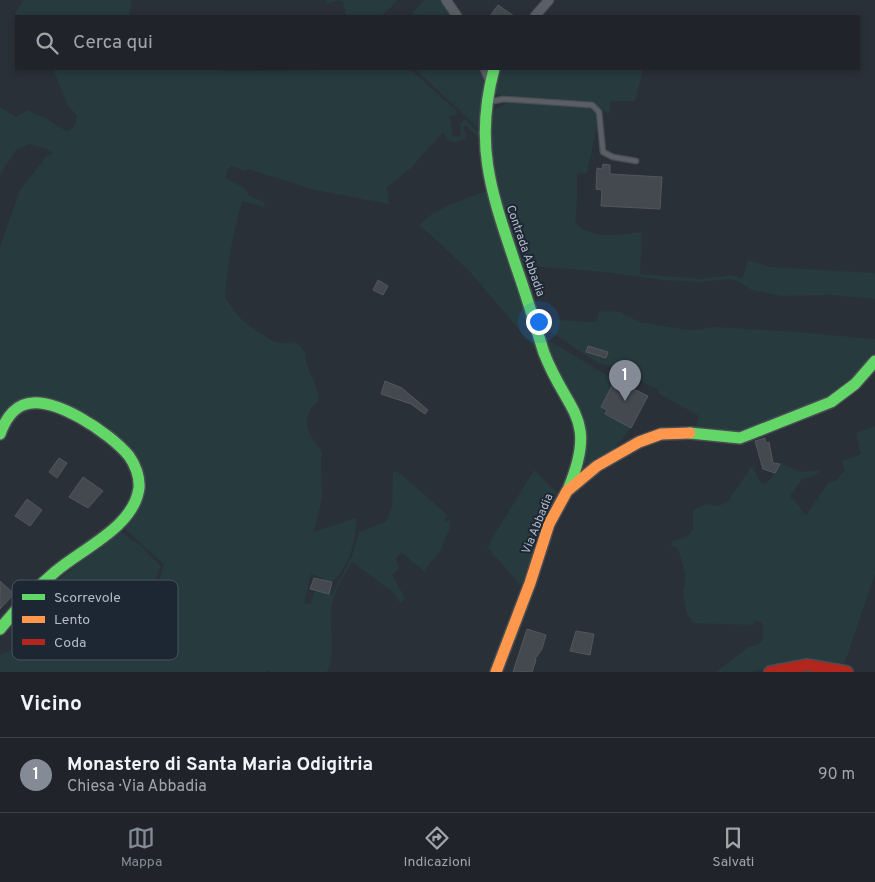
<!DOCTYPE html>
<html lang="it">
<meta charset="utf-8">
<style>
body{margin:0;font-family:Overpass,sans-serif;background:#282c32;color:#f1f3f6}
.you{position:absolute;left:538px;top:321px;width:18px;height:18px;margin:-12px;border:4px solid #fff;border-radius:50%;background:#1a73e8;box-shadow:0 0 0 8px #1a73e833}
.badge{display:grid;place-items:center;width:32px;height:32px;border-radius:50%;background:#848b96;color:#fff;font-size:16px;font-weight:700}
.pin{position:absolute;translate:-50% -41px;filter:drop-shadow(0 1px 2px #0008)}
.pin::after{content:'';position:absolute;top:26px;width:18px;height:15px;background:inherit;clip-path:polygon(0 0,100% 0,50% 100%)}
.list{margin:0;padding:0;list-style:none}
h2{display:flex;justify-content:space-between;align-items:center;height:65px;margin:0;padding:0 20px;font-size:21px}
h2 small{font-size:16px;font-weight:400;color:#a2a4a8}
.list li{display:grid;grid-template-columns:32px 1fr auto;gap:15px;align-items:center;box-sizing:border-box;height:75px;padding:0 20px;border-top:1px solid #3d4147}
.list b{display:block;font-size:19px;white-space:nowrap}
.list p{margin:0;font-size:16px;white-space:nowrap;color:#a2a4a8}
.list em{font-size:16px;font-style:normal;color:#a2a4a8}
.icon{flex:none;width:28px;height:28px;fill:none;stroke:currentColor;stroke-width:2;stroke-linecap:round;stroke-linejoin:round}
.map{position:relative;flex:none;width:875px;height:672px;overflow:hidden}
.search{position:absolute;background:#20242a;box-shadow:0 2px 8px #0003;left:15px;right:15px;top:15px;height:55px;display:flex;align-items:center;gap:12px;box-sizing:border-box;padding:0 18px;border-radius:0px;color:#a2a4a8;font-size:19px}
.sheet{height:140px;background:#20242a}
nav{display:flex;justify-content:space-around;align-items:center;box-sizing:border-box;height:70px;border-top:1px solid #3d4147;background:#20242a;font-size:14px;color:#a2a4a8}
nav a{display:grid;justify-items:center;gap:2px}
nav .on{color:#848b96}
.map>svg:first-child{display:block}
.green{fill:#273a3e}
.building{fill:#444950;stroke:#52575f}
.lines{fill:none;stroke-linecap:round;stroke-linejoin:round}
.lane-casing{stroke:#484c53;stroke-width:7}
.street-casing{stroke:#484c53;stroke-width:11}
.fast-casing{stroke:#484c53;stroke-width:14}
.slow-casing{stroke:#484c53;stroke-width:14}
.jam-casing{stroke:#484c53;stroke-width:14}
.lane{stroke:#5a5e66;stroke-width:4.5}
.street{stroke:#5a5e66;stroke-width:9}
.fast{stroke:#63d668;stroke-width:11}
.slow{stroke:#ff974d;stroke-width:11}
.jam{stroke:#b3261e;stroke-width:11}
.labels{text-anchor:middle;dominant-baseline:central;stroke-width:4;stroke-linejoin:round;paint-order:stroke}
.street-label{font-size:12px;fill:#b4bcc9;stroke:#1d2633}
.key{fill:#1d2633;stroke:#4a5360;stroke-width:1}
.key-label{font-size:14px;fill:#b4bcc9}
</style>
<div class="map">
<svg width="875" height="672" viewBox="0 0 875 672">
<rect width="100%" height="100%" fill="#2a3038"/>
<path class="green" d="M 24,0 L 132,0 L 129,16 L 18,16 L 15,13 Z
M 325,0 L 398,0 L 382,16 L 346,16 L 343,2 L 338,0 L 327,4 Z
M 425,0 L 440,0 L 451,16 L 410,16 Z
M 53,69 L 218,69 L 223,71 L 410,69 L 457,111 L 456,115 L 450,116 L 453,137 L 461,136 L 460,124 L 465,119 L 480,134 L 480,140 L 466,125 L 464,127 L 466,138 L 455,143 L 447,139 L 443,132 L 411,168 L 387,187 L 389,204 L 315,190 L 248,169 L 246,171 L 231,166 L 227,171 L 226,178 L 244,188 L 250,196 L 265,203 L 264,207 L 242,201 C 233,233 227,265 225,298 C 230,304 234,311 239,317 C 244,323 264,335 271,340 C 286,349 293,333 305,352 C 305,369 318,383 319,400 C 317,403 313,405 311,409 C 300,427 313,438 322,452 L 321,460 L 322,498 L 314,532 L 356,518 C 357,540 349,567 332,582 L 311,574 L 304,603 L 310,604 L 315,590 L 332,595 L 352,556 L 359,532 L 386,522 L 392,507 L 393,472 L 398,472 L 448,515 L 444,520 L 446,522 L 451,519 L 449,522 L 451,525 L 440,551 L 424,571 L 401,552 L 396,559 L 399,568 L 392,575 L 405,598 L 401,604 L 392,591 L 352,562 C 342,578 332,595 331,613 C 330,633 335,653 327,672 L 271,672 L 268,670 L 265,672 L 0,672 L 0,655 L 61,631 L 30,607 L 57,581 L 120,532 L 140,545 L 161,566 L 151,590 L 152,601 L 157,603 L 164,603 L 170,590 L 164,586 L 159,592 L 159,599 L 153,598 L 164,565 L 124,528 L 134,515 L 139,486 L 122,451 L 45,399 L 0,422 L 0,247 L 20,190 L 46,157 L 53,153 L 44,148 L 29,144 L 16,150 L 0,174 L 0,107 L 16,117 L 27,110 L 47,119 L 66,131 C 74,130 76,123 77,116 L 67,104 Z
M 415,69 L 480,69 L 485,90 L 480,130 Z
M 499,69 L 643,69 L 635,101 L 611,101 L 609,114 L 591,103 L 492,94 Z
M 507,103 L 586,106 L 599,116 L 587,173 L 577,174 L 577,200 L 575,222 C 592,241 620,234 642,232 L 640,274 L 703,279 L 732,275 L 742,279 L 748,260 L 770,267 L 875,273 L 875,299 L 831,295 L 781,296 L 752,290 L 738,281 L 730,279 L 697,282 L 663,280 L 604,272 L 517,265 L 489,164 L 491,112 Z
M 488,191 L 543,358 L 471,273 L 420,225 C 428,211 471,196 488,191 Z
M 606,311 L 620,312 L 639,322 L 682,329 L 695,330 L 715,327 L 785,331 L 875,339 L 875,356 L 845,390 L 785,420 L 735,433 L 730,431 L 727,436 L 695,428 L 699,416 L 658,393 L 659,390 L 615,368 L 598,363 L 551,332 L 548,327 L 540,328 L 536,319 L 596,322 L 599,312 Z
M 545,338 L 615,380 L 601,407 L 607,410 L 605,415 L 631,428 L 613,450 L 584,470 L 585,439 L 583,413 L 580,411 L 554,367 Z
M 875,426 L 875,574 L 843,668 L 777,666 L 750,672 L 716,672 L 749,647 L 760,643 L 763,639 L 762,622 L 755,621 L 754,625 L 693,623 L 687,614 L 683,593 L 686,577 L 678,548 L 671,546 L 673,541 L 685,538 L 693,529 L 693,510 L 707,504 L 719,506 L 728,501 L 752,466 L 760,482 L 764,484 L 770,479 L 781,463 L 800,472 L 822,470 L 812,477 L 802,479 L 790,496 L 806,515 L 829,482 L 836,481 L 845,470 L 842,461 L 861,454 L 856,433 Z
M 534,470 L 559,494 L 524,589 L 487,547 Z"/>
<path class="building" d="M 498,5 L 514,16 L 490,16 Z
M 603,164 L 610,165 L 610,174 L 662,177 L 660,209 L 601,206 L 602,190 L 596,189 L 597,168 L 602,169 Z
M 378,280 L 388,286 L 383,295 L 373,290 Z
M 588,346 L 608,352 L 606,358 L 586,352 Z
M 615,380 L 648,396 L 631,428 L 605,414 L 607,410 L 601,407 Z
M 385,381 L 402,388 L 428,410 L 425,414 L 411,404 L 381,394 Z
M 765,438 L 766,443 L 769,442 L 773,463 L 780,464 L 775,473 L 763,469 L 755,441 Z
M 59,458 L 67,463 L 57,478 L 49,472 Z
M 83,477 L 103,491 L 88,508 L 69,497 Z
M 27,499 L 42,510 L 30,526 L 15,516 Z
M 314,578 L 332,582 L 329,594 L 310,589 Z
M 0,581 L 14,594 L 0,609 Z
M 527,629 L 546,635 L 542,649 L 535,659 L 536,660 L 532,672 L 513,672 Z
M 576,631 L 594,634 L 590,655 L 570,651 Z"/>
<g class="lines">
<g class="lane-casing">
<path id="lane" d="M 489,102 L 503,99 L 592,105 L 599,112 L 603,152 L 613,157 L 636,161"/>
</g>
<g class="street-casing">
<path id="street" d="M 446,0 L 457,16
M 535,16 L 549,0
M 485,69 L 490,81"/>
</g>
<g class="fast-casing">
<path id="fast" d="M 494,69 C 473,147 493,197 517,269 C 527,297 535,325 544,353 C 567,413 598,416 569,487
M 690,433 L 740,438 L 831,402 L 855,384 L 875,361
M 0,434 C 4,423 11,410 23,405 C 52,393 111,434 129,456 C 135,464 140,477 139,488 C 134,527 83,548 55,572 C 35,589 17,608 0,629"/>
</g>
<g class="slow-casing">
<path id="slow" d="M 496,672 L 530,583 L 549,524 L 567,491 L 597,466 L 639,442 L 661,434 L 690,433"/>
</g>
<g class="jam-casing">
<path id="jam" d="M 770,672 L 807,665 L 847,672"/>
</g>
<use href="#lane" class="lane"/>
<use href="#street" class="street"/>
<use href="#fast" class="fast"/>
<use href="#slow" class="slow"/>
<use href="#jam" class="jam"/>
</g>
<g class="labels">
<g class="street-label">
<text transform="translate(525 251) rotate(71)">Contrada Abbadia</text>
<text transform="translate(538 524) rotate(-68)">Via Abbadia</text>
</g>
</g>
<rect x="12" y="580" width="166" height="80" rx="8" class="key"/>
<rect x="22" y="594" width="23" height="6" fill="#63d668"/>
<rect x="22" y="616" width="23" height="7" fill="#ff974d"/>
<rect x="22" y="639" width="23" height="6" fill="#b3261e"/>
<g class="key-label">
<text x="54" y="602">Scorrevole</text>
<text x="54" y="624">Lento</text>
<text x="54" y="647">Coda</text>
</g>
</svg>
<div class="you"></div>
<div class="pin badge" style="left:625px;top:401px">1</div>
<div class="search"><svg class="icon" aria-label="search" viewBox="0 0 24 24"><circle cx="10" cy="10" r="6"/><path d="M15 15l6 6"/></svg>Cerca qui</div>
</div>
<section class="sheet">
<h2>Vicino<small></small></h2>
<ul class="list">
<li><span class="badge">1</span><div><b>Monastero di Santa Maria Odigitria</b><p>Chiesa · Via Abbadia</p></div><em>90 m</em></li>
</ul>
</section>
<nav>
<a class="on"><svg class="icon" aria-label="map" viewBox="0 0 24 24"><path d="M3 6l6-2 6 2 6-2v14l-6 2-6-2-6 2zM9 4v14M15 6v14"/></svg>Mappa</a>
<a><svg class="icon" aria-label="directions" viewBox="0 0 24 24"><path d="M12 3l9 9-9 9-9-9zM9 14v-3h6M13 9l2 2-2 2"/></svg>Indicazioni</a>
<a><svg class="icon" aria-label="saved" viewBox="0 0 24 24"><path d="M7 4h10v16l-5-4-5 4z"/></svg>Salvati</a>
</nav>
